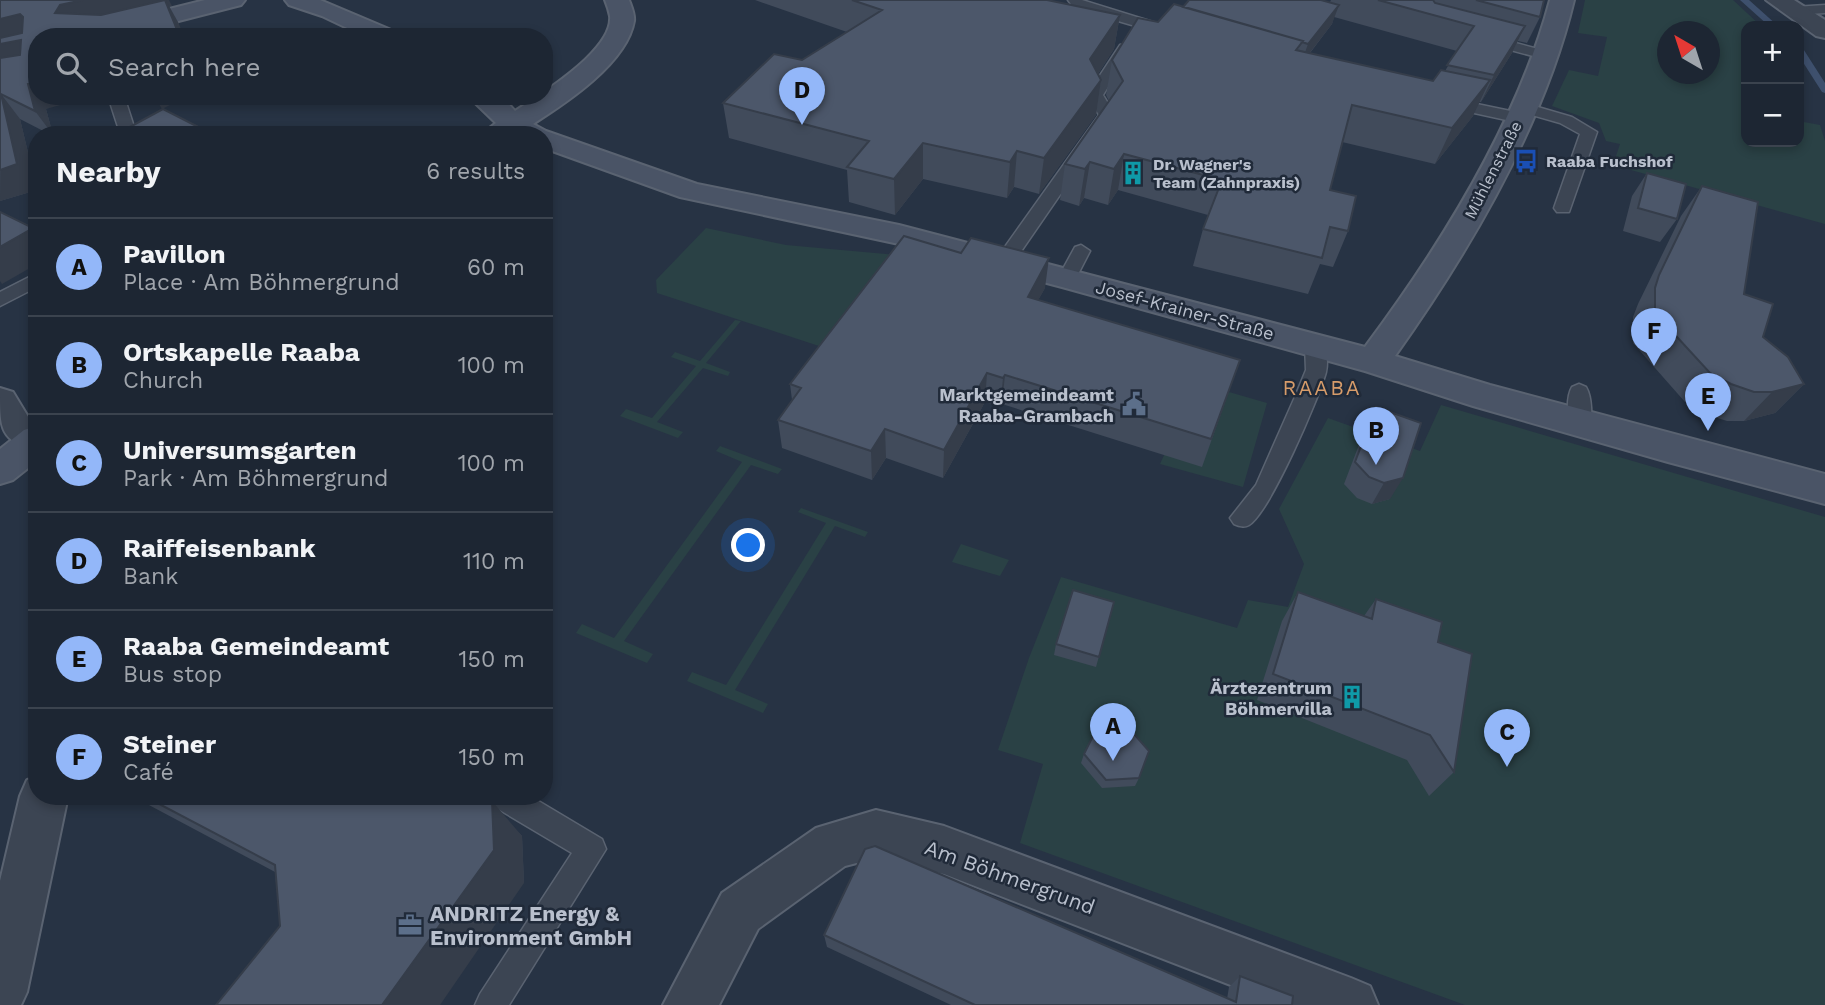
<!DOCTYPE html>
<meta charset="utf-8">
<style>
body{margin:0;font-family:"Work Sans",sans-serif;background:#2a323f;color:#f1f3f6}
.controls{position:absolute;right:21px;top:21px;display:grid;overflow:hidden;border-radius:14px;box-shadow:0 4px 10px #0003}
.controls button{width:63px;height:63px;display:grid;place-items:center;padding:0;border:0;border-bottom:2px solid #3b434e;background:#1d2633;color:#f1f3f6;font:35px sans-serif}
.compass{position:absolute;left:1657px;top:21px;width:63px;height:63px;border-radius:50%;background:#1d2633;box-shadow:0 4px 10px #0003;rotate:321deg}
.you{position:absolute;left:749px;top:546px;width:24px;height:24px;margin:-18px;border:5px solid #fff;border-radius:50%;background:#1a73e8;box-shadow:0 0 0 10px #1a73e833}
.badge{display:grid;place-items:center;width:46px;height:46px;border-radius:50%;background:#93b7f9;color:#111;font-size:23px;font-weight:700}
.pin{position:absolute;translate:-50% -58px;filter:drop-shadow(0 2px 4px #0008)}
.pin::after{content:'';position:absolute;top:37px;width:24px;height:21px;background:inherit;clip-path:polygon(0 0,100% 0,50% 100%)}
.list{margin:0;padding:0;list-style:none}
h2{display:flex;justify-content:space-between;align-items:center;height:91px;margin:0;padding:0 28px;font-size:30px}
h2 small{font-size:23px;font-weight:400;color:#a0a5ac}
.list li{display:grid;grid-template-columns:46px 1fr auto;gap:21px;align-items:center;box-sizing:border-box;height:98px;padding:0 28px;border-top:2px solid #3b434e}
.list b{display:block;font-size:26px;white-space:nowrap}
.list p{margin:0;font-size:23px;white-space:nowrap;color:#a0a5ac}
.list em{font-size:23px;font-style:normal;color:#a0a5ac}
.icon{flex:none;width:38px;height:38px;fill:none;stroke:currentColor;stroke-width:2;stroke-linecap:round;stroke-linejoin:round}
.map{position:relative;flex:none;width:1825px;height:1005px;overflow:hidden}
.search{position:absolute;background:#1d2633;box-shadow:0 4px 10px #0003;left:28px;top:28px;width:525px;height:77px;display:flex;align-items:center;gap:18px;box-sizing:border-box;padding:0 24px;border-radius:28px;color:#a0a5ac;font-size:26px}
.panel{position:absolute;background:#1d2633;box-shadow:0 4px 10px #0003;left:28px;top:126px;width:525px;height:679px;border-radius:28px}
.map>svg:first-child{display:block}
.green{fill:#2a4145;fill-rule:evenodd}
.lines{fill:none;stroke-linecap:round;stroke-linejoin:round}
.stream{fill:#3e506d;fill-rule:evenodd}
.lane-casing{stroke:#5a6371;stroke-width:3}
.street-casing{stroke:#5a6371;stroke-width:4}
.secondary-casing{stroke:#5a6371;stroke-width:4}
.lane{fill:#3c4553;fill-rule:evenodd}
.street{fill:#3c4553;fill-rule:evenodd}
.secondary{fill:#4a5466;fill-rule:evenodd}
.wall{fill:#414b5b;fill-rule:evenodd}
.shaded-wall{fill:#353d4a}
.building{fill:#4c576a;stroke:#353d4a;stroke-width:2}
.labels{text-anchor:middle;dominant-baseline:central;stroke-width:5;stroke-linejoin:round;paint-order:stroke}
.far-poi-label{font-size:16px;font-weight:bold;fill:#b9c0cd;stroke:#202a39;text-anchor:start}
.far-street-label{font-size:16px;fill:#b9c0cd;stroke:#202a39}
.street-label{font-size:18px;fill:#b9c0cd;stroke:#202a39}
.poi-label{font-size:18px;font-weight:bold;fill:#b9c0cd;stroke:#202a39;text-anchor:end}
.quarter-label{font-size:21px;letter-spacing:2px;fill:#d79c6a;stroke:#202a39}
.near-street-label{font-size:21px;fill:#b9c0cd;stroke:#202a39}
.near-poi-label{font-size:21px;font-weight:bold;fill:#b9c0cd;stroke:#202a39;text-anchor:start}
</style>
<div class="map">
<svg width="1825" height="1005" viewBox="0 0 1825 1005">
<rect width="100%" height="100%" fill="#273344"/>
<path class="green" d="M 1585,0 L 1733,0 L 1761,26 L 1746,26 L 1746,142 L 1799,142 L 1799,90 L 1804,122 L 1820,125 L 1825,141 L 1825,224 L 1613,165 L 1620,144 L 1606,141 L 1599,123 L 1552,106 L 1569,70 L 1598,76 L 1607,37 L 1578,33 ZM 1668,32 L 1710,32 L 1710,74 L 1668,74 Z
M 706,228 L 786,245 L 897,255 L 822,347 L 657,293 L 656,280 Z
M 735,320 L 741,321 L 706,363 L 730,372 L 728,376 L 703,368 L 657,422 L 683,432 L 678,438 L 620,416 L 626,409 L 652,418 L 696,366 L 671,357 L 675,352 L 700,361 Z
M 1229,392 L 1267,403 L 1243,487 L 1160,464 L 1165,453 Z
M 1441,405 L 1825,517 L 1825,1005 L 1465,1005 L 1020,843 L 1043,764 L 998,750 L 1029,658 L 1061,577 L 1237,628 L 1248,600 L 1288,607 L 1304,564 L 1279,509 L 1328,418 L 1420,451 Z
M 720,446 L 782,469 L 778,474 L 751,465 L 624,641 L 653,654 L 647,663 L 576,633 L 582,624 L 614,638 L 742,462 L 716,451 Z
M 801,508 L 868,532 L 865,537 L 835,526 L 735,690 L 768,704 L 763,713 L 687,681 L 692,672 L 726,685 L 826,523 L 798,512 Z
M 961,544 L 1009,560 L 1000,576 L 952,562 Z"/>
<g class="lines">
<path class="stream" d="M 1740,0 L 1749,0 L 1778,26 L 1769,26 Z
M 1799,46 L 1802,47 L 1825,83 L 1825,93 L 1822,92 L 1799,56 Z"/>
<g class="lane-casing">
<path id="lane" d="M 1068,0 L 1082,0 L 1169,27 L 1171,30 L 1164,34 L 1159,33 L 1074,8 Z
M 1825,5 L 1825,13 L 1794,15 L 1787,11 L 1794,7 Z
M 1486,35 L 1549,52 L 1551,55 L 1544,59 L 1481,42 L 1479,39 Z
M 1125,44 L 1132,48 L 1103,95 L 1115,115 L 1011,266 L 997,266 L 995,262 L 997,258 L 1099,115 L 1087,95 L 1120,45 Z
M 108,96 L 124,96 L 135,130 L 133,133 L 127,135 L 119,130 Z
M 1448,98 L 1520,113 L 1528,118 L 1520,123 L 1442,106 L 1440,103 Z
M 1524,103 L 1572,117 L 1597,132 L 1569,212 L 1557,212 L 1554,208 L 1580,134 L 1560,123 L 1518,111 L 1516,108 Z
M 1081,245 L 1090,251 L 1074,282 L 1060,282 L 1058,278 L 1075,247 Z
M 37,273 L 37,287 L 0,306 L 0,292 Z
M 1315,338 L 1322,340 C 1327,348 1328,363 1326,372 C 1319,398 1270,512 1249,525 C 1244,528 1239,526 1234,524 L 1230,518 L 1256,485 L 1294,399 L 1306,370 L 1305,345 L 1308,340 Z
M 1579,384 L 1586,387 C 1592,397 1593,419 1588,430 L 1580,432 L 1572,430 C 1567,419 1566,397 1572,387 Z
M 489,796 L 530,796 L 602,839 L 606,849 L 509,1005 L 475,1005 L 480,994 L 572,853 L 493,806 Z"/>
</g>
<g class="street-casing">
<path id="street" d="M 1766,0 L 1794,0 L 1825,20 L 1825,38 L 1816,36 Z
M 0,388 L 13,392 L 30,420 L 37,423 L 37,453 C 0,438 0,432 0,388 Z
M 37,776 L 37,796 L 68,796 L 27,992 L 21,1005 L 0,1005 L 0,881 L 20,796 L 27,780 Z
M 876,810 L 944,826 L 1351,978 L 1370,986 L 1378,1005 L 1282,1005 L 944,874 L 876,858 L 845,866 L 758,929 L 719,1005 L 663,1005 L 722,893 L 816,828 Z"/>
</g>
<g class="secondary-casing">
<path id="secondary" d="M 205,0 L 245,0 L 241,5 L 116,37 L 74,37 L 77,32 Z
M 285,0 L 320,0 L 396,32 L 399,37 L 366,37 L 322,16 L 289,5 Z
M 605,0 L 629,0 C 631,6 635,14 634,21 C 627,63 566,103 533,124 L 546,131 L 697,184 L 899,225 L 1365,347 C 1441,245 1517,124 1550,0 L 1574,0 C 1544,125 1469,252 1395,356 L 1490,385 L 1825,474 L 1825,504 L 1668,462 L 1473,406 L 1365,371 L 1062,287 L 899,244 L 680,197 L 544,148 L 544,135 L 480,135 L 496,123 L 468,96 L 501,96 L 515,111 L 538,96 L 544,96 L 544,92 C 564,78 613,44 610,16 C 609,11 607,5 605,0 Z
M 37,426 L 37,461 L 13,480 L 0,484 L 0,449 L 24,430 Z"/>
</g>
<use href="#lane" class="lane"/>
<use href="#street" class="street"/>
<use href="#secondary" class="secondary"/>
</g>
<path class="wall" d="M 0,0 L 172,6 L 169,6 L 179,24 L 46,109 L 53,135 L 51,135 L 20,119 L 37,190 L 0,201 Z
M 755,0 L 1047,0 L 1120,15 L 1114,49 L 1098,74 L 1101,80 L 1096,115 L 1039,194 L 1014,187 L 1007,198 L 923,179 L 895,215 L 849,202 L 847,170 L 729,138 L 723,103 L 802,60 L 847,32 Z
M 1331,0 L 1544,0 L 1540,17 L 1527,43 L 1518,41 L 1512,53 L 1481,102 L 1479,102 L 1473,116 L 1435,164 L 1342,142 L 1330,190 L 1348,231 L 1333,267 L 1320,264 L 1308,294 L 1193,266 L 1203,229 L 1208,215 L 1118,190 L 1108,205 L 1084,198 L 1079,206 L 1060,200 L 1065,164 L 1109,101 L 1106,95 L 1112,60 L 1158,22 L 1183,7 L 1330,2 ZM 1334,17 L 1457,51 L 1445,71 L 1433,81 L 1310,53 L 1332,24 Z
M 1647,173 L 1677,219 L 1660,242 L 1623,231 L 1632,196 Z
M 1702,186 L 1744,294 L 1763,337 L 1804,384 L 1775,413 L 1744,421 L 1727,421 L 1705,414 L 1685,402 L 1633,343 L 1633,317 L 1638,304 L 1681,216 Z
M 1045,288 L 1038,300 L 1240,360 L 1202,467 L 1002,404 L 1000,407 L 985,402 L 943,478 L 886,458 L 872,480 L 782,448 L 778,420 L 792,400 L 790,384 Z
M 1376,407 L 1390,499 L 1372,504 L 1357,498 L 1344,484 L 1365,429 Z
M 1298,592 L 1364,616 L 1376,599 L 1438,642 L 1454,772 L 1429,796 L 1407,760 L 1257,700 L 1282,621 Z
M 1114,602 L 1096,667 L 1054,655 L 1056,644 Z
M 1084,754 L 1139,778 L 1135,786 L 1102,788 L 1081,763 Z
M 132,796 L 481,796 L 522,836 L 524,883 L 280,926 L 275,872 Z
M 824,935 L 1227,999 L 1229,987 L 1240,976 L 1292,1005 L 951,1005 L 827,947 Z"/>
<path class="shaded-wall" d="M 83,0 L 169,0 L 172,6 L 169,6 L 179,24 L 184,37 L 55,13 L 60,5 Z
M 1339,5 L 1332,24 L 1301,64 L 1308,44 Z
M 20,14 L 37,38 L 37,62 L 0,71 L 0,19 Z
M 1120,15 L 1114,49 L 1085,94 L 1090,59 Z
M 1525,26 L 1512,53 L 1481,102 L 1494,75 Z
M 1101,80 L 1096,115 L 1039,194 L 1044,158 Z
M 1490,80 L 1473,116 L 1435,164 L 1452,128 Z
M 37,82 L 37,96 L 93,96 L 46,109 L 53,135 L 35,111 L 28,84 Z
M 1,94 L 20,119 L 37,190 L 0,201 Z
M 154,96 L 188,96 L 162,109 Z
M 923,143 L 923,179 L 895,215 L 894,179 Z
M 1017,151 L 1014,187 L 1007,198 L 1010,162 Z
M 1124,154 L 1118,190 L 1108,205 L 1114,169 Z
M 1090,162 L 1084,198 L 1079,206 L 1085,169 Z
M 33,228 L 37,233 L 37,264 L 2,284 L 0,281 L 0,247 Z
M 1049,258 L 1045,288 L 1024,326 L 1028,297 Z
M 987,373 L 985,402 L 943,478 L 944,450 Z
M 1005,375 L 1002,404 L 1000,407 L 1003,378 Z
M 1804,384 L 1775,413 L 1744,421 L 1772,392 Z
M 885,429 L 886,458 L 872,480 L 871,451 Z
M 1403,478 L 1390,499 L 1372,504 L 1384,483 Z
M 492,801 L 522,836 L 524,883 L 440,1005 L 382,1005 Z"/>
<path class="building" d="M 0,0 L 83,0 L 60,5 L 55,13 L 101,15 L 165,0 L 180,37 L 37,37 L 37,82 L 28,84 L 35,111 L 1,94 L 17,164 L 0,170 L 0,58 L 20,55 L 21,40 L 0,44 L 0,38 L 22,33 L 23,17 L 20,14 L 0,19 Z
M 852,0 L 1047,0 L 1120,15 L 1090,59 L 1101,80 L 1044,158 L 1017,151 L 1010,162 L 923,143 L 894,179 L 847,167 L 869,141 L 723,103 L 774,54 L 802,60 L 882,10 Z
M 1189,0 L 1321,0 L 1339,5 L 1308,44 L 1302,42 L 1303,41 L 1183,7 Z
M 1378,0 L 1433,0 L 1435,3 L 1525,26 L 1494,75 L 1447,65 L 1474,26 Z
M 1476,0 L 1544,0 L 1540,17 Z
M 1174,4 L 1303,41 L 1296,50 L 1433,81 L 1441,70 L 1490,80 L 1452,128 L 1352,105 L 1330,190 L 1356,196 L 1348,231 L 1330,227 L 1322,258 L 1203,229 L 1222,180 L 1124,154 L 1114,169 L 1090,162 L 1085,169 L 1065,164 L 1123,81 L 1112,60 L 1138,18 L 1158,22 Z
M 163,109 L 214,135 L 115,135 Z
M 1647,173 L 1686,184 L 1677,219 L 1638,208 Z
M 1702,186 L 1758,202 L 1744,294 L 1773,304 L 1763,337 L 1788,357 L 1804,384 L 1772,392 L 1754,392 L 1731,384 L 1710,373 L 1655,313 L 1655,288 L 1659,275 Z
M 0,212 L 33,228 L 0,247 Z
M 904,236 L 961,253 L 971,238 L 1049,258 L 1028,297 L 1240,360 L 1211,439 L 1005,375 L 1003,378 L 987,373 L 944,450 L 885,429 L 871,451 L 778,420 L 801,388 L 790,384 Z
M 1376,407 L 1421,423 L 1403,478 L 1384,483 L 1369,477 L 1355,462 Z
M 1073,590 L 1114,602 L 1099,657 L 1056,644 Z
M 1298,592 L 1372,619 L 1376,599 L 1442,622 L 1438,642 L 1472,654 L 1454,772 L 1430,735 L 1273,674 Z
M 1127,726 L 1149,751 L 1139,778 L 1106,780 L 1084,754 L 1097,728 Z
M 144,796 L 481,796 L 492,801 L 494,850 L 382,1005 L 216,1005 L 280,926 L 275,865 Z
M 875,846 L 1236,1002 L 1240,976 L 1293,996 L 1292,1005 L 975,1005 L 824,935 L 865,849 Z"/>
<defs>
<g id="bus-bare" transform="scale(1.89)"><path d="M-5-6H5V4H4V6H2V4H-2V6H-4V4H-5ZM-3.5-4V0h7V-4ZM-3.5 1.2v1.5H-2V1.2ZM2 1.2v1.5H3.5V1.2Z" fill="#1a4fb4" stroke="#202a39" stroke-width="2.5" paint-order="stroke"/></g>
<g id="building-bare" transform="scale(1.89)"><path d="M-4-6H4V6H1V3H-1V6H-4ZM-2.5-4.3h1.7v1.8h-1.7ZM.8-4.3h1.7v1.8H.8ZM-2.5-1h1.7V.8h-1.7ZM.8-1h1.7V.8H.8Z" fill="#0f9aa8" stroke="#202a39" stroke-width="2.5" paint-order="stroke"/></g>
<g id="civic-bare" transform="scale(1.89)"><path d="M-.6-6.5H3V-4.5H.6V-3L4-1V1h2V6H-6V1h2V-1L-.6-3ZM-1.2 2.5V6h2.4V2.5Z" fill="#5c6f8a" stroke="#202a39" stroke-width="2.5" paint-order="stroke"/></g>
<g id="office-bare" transform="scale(1.89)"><path d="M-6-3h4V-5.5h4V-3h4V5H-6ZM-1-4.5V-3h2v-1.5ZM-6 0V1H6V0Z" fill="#5c6f8a" stroke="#202a39" stroke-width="2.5" paint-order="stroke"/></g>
</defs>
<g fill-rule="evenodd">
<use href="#bus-bare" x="1526" y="161"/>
<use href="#building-bare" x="1133" y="173"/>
<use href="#civic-bare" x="1134" y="404"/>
<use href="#building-bare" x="1352" y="697"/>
<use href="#office-bare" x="410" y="925"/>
</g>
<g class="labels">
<g class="far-poi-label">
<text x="1546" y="161">Raaba Fuchshof</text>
<text x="1153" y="164">Dr. Wagner's<tspan x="1153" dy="18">Team (Zahnpraxis)</tspan></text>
</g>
<g class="far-street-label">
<text transform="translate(1493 170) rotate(-63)">Mühlenstraße</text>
</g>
<g class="street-label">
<text transform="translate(1185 310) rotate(15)">Josef-Krainer-Straße</text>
</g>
<g class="poi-label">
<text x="1114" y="394">Marktgemeindeamt<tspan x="1114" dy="21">Raaba-Grambach</tspan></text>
<text x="1332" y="687">Ärztezentrum<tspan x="1332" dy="21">Böhmervilla</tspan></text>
</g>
<g class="quarter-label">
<text x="1322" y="387">RAABA</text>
</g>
<g class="near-street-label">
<text transform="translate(1010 877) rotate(20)">Am Böhmergrund</text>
</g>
<g class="near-poi-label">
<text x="430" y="913">ANDRITZ Energy &amp;<tspan x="430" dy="24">Environment GmbH</tspan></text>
</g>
</g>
</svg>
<div class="controls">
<button>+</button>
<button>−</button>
</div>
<svg class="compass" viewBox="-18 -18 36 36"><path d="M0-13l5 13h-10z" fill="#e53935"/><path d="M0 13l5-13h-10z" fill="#a0a5ac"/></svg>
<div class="you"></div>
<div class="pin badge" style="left:1113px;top:761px">A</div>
<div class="pin badge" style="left:1376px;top:465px">B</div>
<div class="pin badge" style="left:1507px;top:767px">C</div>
<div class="pin badge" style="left:802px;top:125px">D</div>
<div class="pin badge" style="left:1708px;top:431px">E</div>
<div class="pin badge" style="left:1654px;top:366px">F</div>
<div class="search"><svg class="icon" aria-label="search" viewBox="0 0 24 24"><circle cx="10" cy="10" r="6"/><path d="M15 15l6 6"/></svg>Search here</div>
<section class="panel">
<h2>Nearby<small>6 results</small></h2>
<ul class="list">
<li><span class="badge">A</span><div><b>Pavillon</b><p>Place · Am Böhmergrund</p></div><em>60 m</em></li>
<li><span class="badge">B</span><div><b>Ortskapelle Raaba</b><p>Church</p></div><em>100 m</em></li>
<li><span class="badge">C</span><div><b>Universumsgarten</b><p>Park · Am Böhmergrund</p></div><em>100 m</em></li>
<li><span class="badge">D</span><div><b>Raiffeisenbank</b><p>Bank</p></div><em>110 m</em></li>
<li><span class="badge">E</span><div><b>Raaba Gemeindeamt</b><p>Bus stop</p></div><em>150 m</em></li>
<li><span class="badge">F</span><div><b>Steiner</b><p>Café</p></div><em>150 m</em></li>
</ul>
</section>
</div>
